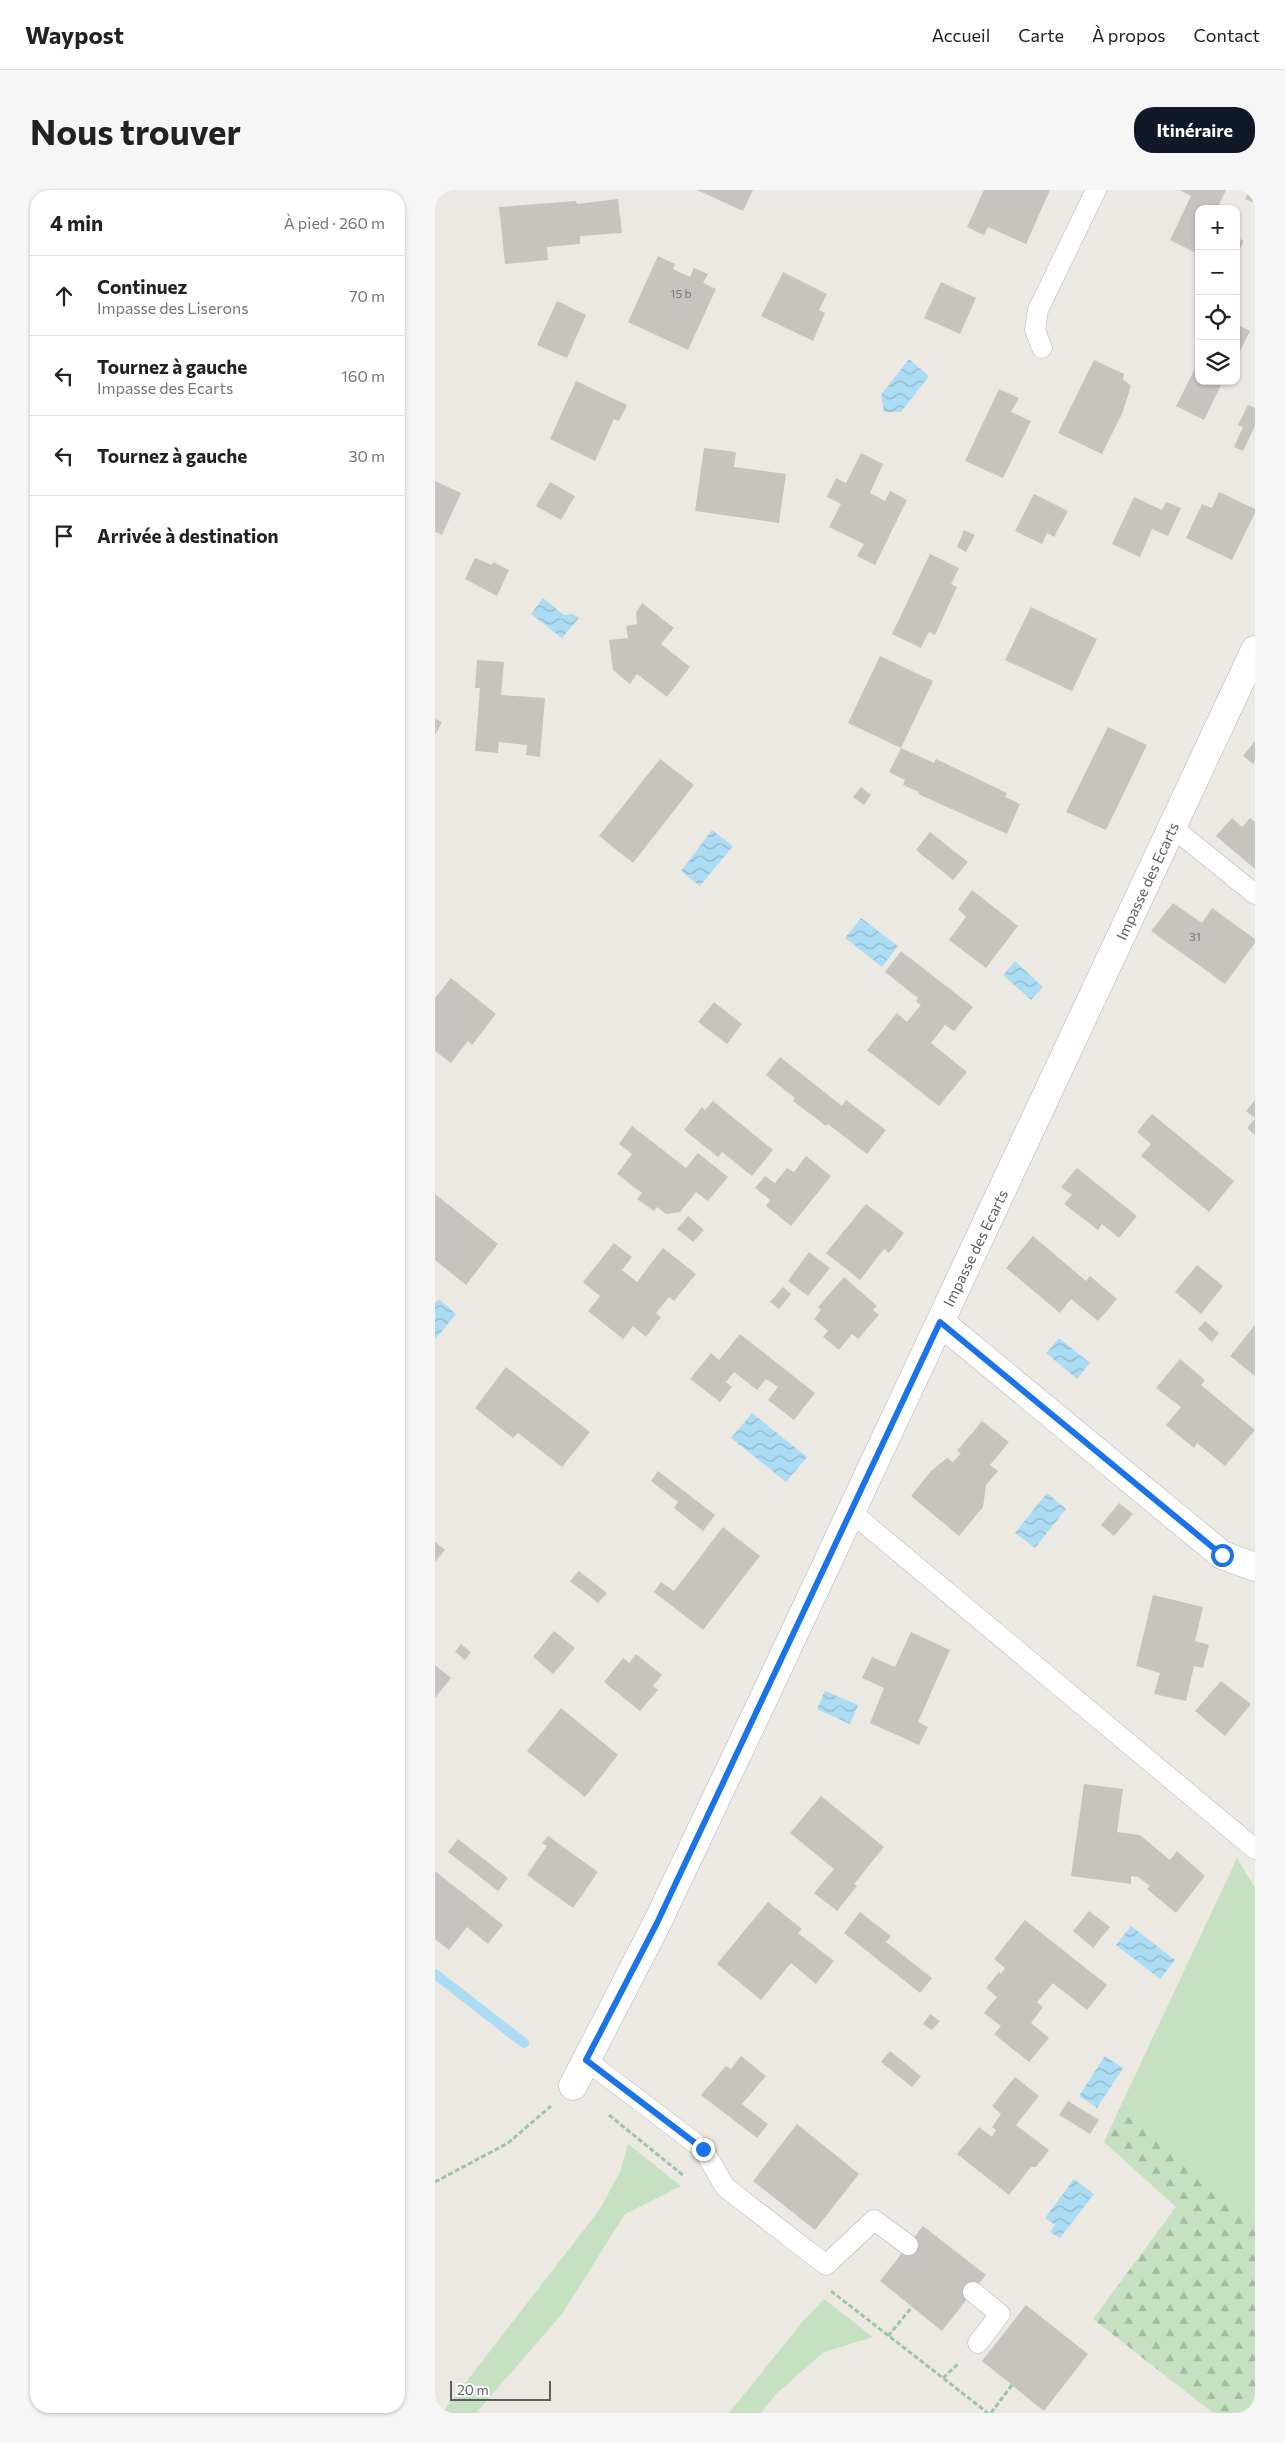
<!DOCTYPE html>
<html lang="fr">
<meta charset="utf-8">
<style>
body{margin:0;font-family:Commissioner,sans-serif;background:#f6f6f6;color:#222}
.controls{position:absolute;right:15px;top:15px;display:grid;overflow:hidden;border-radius:10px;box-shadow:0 1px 4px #0004}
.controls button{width:45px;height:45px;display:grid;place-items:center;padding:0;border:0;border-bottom:1px solid #e0e0e0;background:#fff;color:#222;font:25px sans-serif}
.scale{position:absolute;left:15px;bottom:12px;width:101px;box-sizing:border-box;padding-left:5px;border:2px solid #5b5f62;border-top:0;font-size:14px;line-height:18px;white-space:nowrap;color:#5b5f62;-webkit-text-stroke:4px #fff;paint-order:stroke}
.stop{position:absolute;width:15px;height:15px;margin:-11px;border:4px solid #1a73e8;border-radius:50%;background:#fff}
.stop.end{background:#1a73e8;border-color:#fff;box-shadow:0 1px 5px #0008}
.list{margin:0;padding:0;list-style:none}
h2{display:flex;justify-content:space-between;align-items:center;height:65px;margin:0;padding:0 20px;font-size:21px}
h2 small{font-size:16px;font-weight:400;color:#767676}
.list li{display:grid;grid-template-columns:32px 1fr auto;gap:15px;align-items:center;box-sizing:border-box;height:80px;padding:0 20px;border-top:1px solid #e0e0e0}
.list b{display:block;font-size:19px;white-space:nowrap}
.list p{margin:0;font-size:16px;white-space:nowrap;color:#767676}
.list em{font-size:16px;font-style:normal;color:#767676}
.icon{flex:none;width:28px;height:28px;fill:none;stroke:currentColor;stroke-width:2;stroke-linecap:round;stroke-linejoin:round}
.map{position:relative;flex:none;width:820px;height:2223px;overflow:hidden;border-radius:20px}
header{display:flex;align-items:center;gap:30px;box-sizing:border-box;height:70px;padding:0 25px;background:#fff;border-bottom:1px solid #e0e0e0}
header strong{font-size:24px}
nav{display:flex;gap:28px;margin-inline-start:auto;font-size:18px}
.intro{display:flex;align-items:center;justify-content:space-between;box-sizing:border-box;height:120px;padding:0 30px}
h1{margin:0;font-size:35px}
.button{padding:12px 22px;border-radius:20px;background:#111827;color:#fff;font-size:18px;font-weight:700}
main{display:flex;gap:30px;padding:0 30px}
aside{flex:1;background:#fff;border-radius:20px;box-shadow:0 1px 4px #0004}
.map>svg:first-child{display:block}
.green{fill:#c6e1c2}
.forest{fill:url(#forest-firs)}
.water{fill:url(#water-waves)}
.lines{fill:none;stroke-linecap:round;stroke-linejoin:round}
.stream{stroke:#abdcf4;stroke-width:10}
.building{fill:#c7c4c0}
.service-casing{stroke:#b0b4b7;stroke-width:21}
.minor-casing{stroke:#b0b4b7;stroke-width:29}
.path{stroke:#9ec3a5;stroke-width:3;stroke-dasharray:5 2.5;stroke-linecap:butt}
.service{stroke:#fff;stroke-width:20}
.minor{stroke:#fff;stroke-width:28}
.route{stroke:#1a73e8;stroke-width:6}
.labels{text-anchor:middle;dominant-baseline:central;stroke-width:4;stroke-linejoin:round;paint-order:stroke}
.number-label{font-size:12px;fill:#76787a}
.street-label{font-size:15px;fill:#5b5f62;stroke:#fff}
</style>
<header>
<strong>Waypost</strong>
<nav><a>Accueil</a><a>Carte</a><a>À propos</a><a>Contact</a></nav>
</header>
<div class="intro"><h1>Nous trouver</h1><a class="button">Itinéraire</a></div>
<main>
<aside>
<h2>4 min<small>À pied · 260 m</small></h2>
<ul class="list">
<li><svg class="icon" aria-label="ahead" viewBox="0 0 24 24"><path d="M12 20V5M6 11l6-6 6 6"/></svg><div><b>Continuez</b><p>Impasse des Liserons</p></div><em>70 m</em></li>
<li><svg class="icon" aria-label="left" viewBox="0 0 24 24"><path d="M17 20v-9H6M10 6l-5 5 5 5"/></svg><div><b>Tournez à gauche</b><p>Impasse des Ecarts</p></div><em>160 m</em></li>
<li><svg class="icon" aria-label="left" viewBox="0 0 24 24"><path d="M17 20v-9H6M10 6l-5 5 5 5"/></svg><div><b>Tournez à gauche</b></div><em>30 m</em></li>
<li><svg class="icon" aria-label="arrive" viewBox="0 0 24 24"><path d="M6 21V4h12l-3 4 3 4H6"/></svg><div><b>Arrivée à destination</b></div></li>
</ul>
</aside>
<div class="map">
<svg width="820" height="2223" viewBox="0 0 820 2223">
<defs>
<pattern id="forest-firs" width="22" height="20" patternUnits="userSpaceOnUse" patternTransform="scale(1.25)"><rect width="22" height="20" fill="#c6e1c2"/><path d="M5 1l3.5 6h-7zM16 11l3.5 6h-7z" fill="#a4baa1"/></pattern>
<pattern id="water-waves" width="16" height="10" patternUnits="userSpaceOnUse" patternTransform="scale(1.25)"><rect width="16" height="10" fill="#abdcf4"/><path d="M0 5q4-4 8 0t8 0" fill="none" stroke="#8eb6c9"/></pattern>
</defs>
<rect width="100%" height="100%" fill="#ece9e3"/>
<path class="green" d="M 802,1668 L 820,1698 L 820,2026 L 688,1911 Z
M 193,1954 L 246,1996 L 190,2024 L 127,2124 L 41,2223 L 7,2223 L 165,2019 L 185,1982 Z
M 389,2109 L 438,2147 L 389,2162 L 342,2203 L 326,2223 L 294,2223 L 369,2130 Z"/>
<path class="forest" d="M 688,1911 L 820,2026 L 820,2223 L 778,2223 L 658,2129 L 741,2017 L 669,1952 Z"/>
<path class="water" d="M 474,169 L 494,186 L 466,222 L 449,222 L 446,205 Z
M 108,408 L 129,425 L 138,424 L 144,428 L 127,448 L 96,424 Z
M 277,640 L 298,656 L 265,696 L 246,681 Z
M 426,728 L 463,756 L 447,777 L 410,748 Z
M 580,771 L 608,797 L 596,810 L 568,785 Z
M 4,1109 L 21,1124 L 0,1150 L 0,1113 Z
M 624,1148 L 655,1173 L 642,1189 L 611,1163 Z
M 317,1223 L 372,1267 L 351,1292 L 296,1248 Z
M 612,1303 L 631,1319 L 600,1358 L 580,1343 Z
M 390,1501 L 423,1515 L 415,1534 L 382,1519 Z
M 696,1736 L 740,1770 L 725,1789 L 681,1755 Z
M 670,1866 L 688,1878 L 662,1918 L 644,1906 Z
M 639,1989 L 659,2004 L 625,2048 L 615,2042 L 620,2035 L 610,2028 Z"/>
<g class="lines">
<path class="stream" d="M 0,1784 L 89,1853"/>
</g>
<path class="building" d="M 262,0 L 318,0 L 308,21 Z
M 549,0 L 615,0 L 591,54 L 553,37 L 549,45 L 532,37 Z
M 744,0 L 791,0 L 782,19 L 764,19 L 764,56 L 761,63 L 735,50 L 756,6 Z
M 815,0 L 820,0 L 820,13 L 810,9 Z
M 183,9 L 187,43 L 145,46 L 145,54 L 112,57 L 113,70 L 70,74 L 64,17 L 141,11 L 142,14 Z
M 801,47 L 809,51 L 801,66 Z
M 223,66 L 240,74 L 238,79 L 255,87 L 259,78 L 273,84 L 268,93 L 281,99 L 253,160 L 193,132 Z
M 348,82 L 392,104 L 384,120 L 390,123 L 378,151 L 326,126 Z
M 506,92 L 541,108 L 525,144 L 489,128 Z
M 122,111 L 151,125 L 132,168 L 102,155 Z
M 801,134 L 815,141 L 801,169 Z
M 659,170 L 689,184 L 688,189 L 696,196 L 687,224 L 667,264 L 623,243 Z
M 764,171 L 764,191 L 788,191 L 769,230 L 741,216 Z
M 141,191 L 192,215 L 184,231 L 179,229 L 160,271 L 115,249 Z
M 564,199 L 584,208 L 576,222 L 596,231 L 568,288 L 530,271 Z
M 813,215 L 820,218 L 820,236 L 808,261 L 799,257 L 808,237 L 803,235 Z
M 269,258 L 301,262 L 299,277 L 351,284 L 344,333 L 260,321 Z
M 426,263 L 448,274 L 435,303 L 450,311 L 455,301 L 472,310 L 440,375 L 422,366 L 429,354 L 394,337 L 406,314 L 392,307 L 401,288 L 411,293 Z
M 0,291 L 26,303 L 7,345 L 0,342 Z
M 115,292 L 140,306 L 126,330 L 101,316 Z
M 784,302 L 820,319 L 820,323 L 797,370 L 751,348 L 767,314 L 777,318 Z
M 599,304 L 633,321 L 619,347 L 612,343 L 607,354 L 580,341 Z
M 699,307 L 727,320 L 731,312 L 746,318 L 733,346 L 717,339 L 705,367 L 677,354 Z
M 529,340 L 540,345 L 531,362 L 522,357 Z
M 495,364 L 524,378 L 516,394 L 522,397 L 500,445 L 494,442 L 486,458 L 457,444 Z
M 40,368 L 57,375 L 58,372 L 74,380 L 62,406 L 30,389 Z
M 207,413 L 239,438 L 226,454 L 255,477 L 232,507 L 202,484 L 195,494 L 178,480 L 174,450 L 193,448 L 191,436 L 202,434 L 201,423 Z
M 596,417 L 662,449 L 637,501 L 570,470 Z
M 445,466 L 498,491 L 466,558 L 413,533 Z
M 42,470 L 69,472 L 66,505 L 110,508 L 105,567 L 91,565 L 92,555 L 64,552 L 63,563 L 40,561 L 45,498 L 40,498 Z
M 0,529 L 7,532 L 0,545 Z
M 673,537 L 712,555 L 671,640 L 631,622 Z
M 820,551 L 820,571 L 818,574 L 808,566 Z
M 466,558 L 499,573 L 501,569 L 572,603 L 570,607 L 585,614 L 572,644 L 483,604 L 484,602 L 468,595 L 470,590 L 454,582 Z
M 225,569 L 259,595 L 198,673 L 164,646 Z
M 426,597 L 436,605 L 429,615 L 418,607 Z
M 797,628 L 807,637 L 815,628 L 820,632 L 820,679 L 781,646 Z
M 495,642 L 533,672 L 518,690 L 481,660 Z
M 537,700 L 583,736 L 551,778 L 514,750 L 531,727 L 523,719 Z
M 738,713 L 767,733 L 777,718 L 820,749 L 820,753 L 790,794 L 716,741 Z
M 466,761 L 538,817 L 519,841 L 510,835 L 496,853 L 532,882 L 504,916 L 432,860 L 462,823 L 472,832 L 486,815 L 481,812 L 483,808 L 450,782 Z
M 16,788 L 61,824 L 37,855 L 33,851 L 16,873 L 0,861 L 0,808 Z
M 279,812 L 307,834 L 292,854 L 263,832 Z
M 345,867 L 407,916 L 411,910 L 451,940 L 432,964 L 393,934 L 391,936 L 358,911 L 360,908 L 331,885 Z
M 820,910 L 820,928 L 811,921 Z
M 278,911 L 338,960 L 317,986 L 287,962 L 283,967 L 249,940 L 267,917 L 270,920 Z
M 717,924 L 799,991 L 774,1022 L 706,966 L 716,954 L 702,942 Z
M 820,929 L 820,945 L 812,938 Z
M 197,936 L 251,978 L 263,963 L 293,987 L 273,1011 L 261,1002 L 245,1022 L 231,1024 L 222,1017 L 219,1021 L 202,1009 L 207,1003 L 182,984 L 197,964 L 184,954 Z
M 371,966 L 396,986 L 356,1036 L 331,1016 L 335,1010 L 320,998 L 330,986 L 340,993 L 352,978 L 359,982 Z
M 642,978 L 702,1026 L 684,1048 L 667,1034 L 663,1040 L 629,1014 L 637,1005 L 626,997 Z
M 0,1004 L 63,1054 L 31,1095 L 0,1070 Z
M 431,1014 L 469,1043 L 454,1063 L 449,1059 L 425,1090 L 391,1063 Z
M 253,1026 L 269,1040 L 258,1052 L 242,1039 Z
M 598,1046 L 651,1091 L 655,1086 L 682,1109 L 663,1131 L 636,1109 L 625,1123 L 571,1078 Z
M 179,1053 L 197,1067 L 187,1080 L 202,1092 L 228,1058 L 261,1084 L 239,1111 L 234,1107 L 221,1123 L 226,1127 L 211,1147 L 198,1136 L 188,1149 L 153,1121 L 165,1106 L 148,1092 Z
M 374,1062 L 395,1078 L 373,1106 L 353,1091 Z
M 762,1075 L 788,1096 L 766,1124 L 740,1102 Z
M 409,1087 L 442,1116 L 438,1120 L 444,1125 L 423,1149 L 417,1144 L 404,1160 L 388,1147 L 393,1141 L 379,1129 L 386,1120 L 383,1117 Z
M 348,1097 L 356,1104 L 344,1119 L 335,1112 Z
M 770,1131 L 784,1143 L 777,1152 L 763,1139 Z
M 820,1135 L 820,1186 L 795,1166 Z
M 305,1144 L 380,1203 L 359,1230 L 333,1210 L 343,1197 L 331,1189 L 322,1200 L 299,1182 L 291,1192 L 297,1197 L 285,1212 L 255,1189 L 276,1163 L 284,1170 Z
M 745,1169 L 770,1190 L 766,1195 L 820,1240 L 790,1276 L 762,1253 L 759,1258 L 731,1235 L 746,1217 L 721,1198 Z
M 71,1177 L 155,1242 L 127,1277 L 83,1243 L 78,1248 L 40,1218 Z
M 547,1231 L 574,1252 L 555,1275 L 563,1281 L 551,1295 L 548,1317 L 524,1346 L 476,1306 L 496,1281 L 512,1268 L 518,1272 L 526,1263 L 522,1261 Z
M 223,1281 L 280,1325 L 268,1341 L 239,1318 L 243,1312 L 216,1291 Z
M 684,1313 L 698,1324 L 679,1346 L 666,1335 Z
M 288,1337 L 325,1366 L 268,1440 L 219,1402 L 226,1392 L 239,1401 Z
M 0,1352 L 10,1360 L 0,1372 Z
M 144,1381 L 172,1403 L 163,1413 L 135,1391 Z
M 718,1405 L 768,1417 L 760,1451 L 774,1455 L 768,1478 L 759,1476 L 751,1511 L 719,1504 L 725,1483 L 701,1476 Z
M 119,1441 L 140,1458 L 118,1484 L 98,1467 Z
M 476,1442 L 515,1460 L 483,1532 L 493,1537 L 484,1555 L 435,1533 L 449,1498 L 427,1488 L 437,1467 L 460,1477 Z
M 26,1454 L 36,1462 L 30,1470 L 20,1462 Z
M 201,1464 L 227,1485 L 218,1496 L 223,1500 L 205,1521 L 169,1492 L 188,1468 L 194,1473 Z
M 0,1475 L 16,1488 L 0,1508 Z
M 786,1491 L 816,1514 L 790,1546 L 760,1521 Z
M 126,1518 L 183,1565 L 150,1607 L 92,1561 Z
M 649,1594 L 688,1599 L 682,1642 L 705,1645 L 735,1670 L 742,1661 L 770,1686 L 741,1723 L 712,1699 L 715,1696 L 703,1687 L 696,1686 L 696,1694 L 636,1686 Z
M 386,1606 L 449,1657 L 419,1694 L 422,1696 L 402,1721 L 379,1703 L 399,1679 L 355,1643 Z
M 113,1646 L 163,1682 L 138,1718 L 92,1685 L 112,1656 L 107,1653 Z
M 23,1649 L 73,1688 L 63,1701 L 13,1662 Z
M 0,1681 L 68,1735 L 53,1754 L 32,1737 L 14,1760 L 0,1749 Z
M 333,1712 L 367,1739 L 363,1743 L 399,1771 L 381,1794 L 356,1773 L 326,1810 L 282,1774 Z
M 654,1721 L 675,1737 L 658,1758 L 638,1741 Z
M 425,1722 L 456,1746 L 451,1752 L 497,1788 L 485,1803 L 409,1743 Z
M 590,1730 L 672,1795 L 652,1820 L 618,1793 L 602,1812 L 608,1817 L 596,1833 L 614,1848 L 594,1872 L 559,1844 L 566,1836 L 549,1823 L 562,1807 L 551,1798 L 564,1782 L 566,1784 L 570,1778 L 559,1769 Z
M 495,1824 L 505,1831 L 497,1840 L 488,1834 Z
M 455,1861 L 486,1886 L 477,1897 L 446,1872 Z
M 306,1866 L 331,1886 L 307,1914 L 333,1934 L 322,1948 L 266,1905 L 291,1876 L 296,1879 Z
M 580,1887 L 604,1906 L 581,1935 L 614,1960 L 601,1977 L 596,1977 L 574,2005 L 522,1964 L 544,1937 L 557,1947 L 561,1940 L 557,1937 L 566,1924 L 557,1916 Z
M 633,1911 L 664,1930 L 655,1944 L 624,1925 Z
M 362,1934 L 424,1984 L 380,2040 L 318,1991 Z
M 488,2036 L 551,2085 L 507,2141 L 445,2091 Z
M 591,2115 L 653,2164 L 609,2221 L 547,2171 Z"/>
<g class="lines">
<g class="service-casing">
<path id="service" d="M 607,158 L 600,140 L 603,120 L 661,0
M 737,637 L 820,704
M 416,1322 L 820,1659
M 151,1870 L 268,1959 L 290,1997 L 391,2075 L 439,2030 L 473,2055
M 538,2102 L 565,2124 L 543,2153"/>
</g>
<g class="minor-casing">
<path id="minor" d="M 505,1132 L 787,1365 L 820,1377
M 138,1896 L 222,1733 L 327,1512 L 820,460"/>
</g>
<path class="path" d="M 174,1925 L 249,1986
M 0,1992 L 73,1953 L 116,1916
M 396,2101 L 553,2223
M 453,2146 L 477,2117
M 508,2188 L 524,2173
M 556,2223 L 577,2195"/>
<use href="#service" class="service"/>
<use href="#minor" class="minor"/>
</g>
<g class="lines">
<path class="route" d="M 268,1959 L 151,1870 L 222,1733 L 505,1132 L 787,1365"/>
</g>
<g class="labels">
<g class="number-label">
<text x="246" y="103">15 b</text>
<text x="760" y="746">31</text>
</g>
<g class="street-label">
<text transform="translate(712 691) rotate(-65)">Impasse des Ecarts</text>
<text transform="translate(540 1058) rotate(-64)">Impasse des Ecarts</text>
</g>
</g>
</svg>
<div class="controls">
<button>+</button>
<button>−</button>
<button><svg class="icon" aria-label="locate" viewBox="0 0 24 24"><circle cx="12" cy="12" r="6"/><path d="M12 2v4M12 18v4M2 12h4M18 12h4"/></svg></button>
<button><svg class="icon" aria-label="layers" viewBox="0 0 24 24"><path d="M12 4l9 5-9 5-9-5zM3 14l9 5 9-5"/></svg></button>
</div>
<div class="scale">20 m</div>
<div class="stop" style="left:787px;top:1365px"></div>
<div class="stop end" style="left:268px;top:1959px"></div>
</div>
</main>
